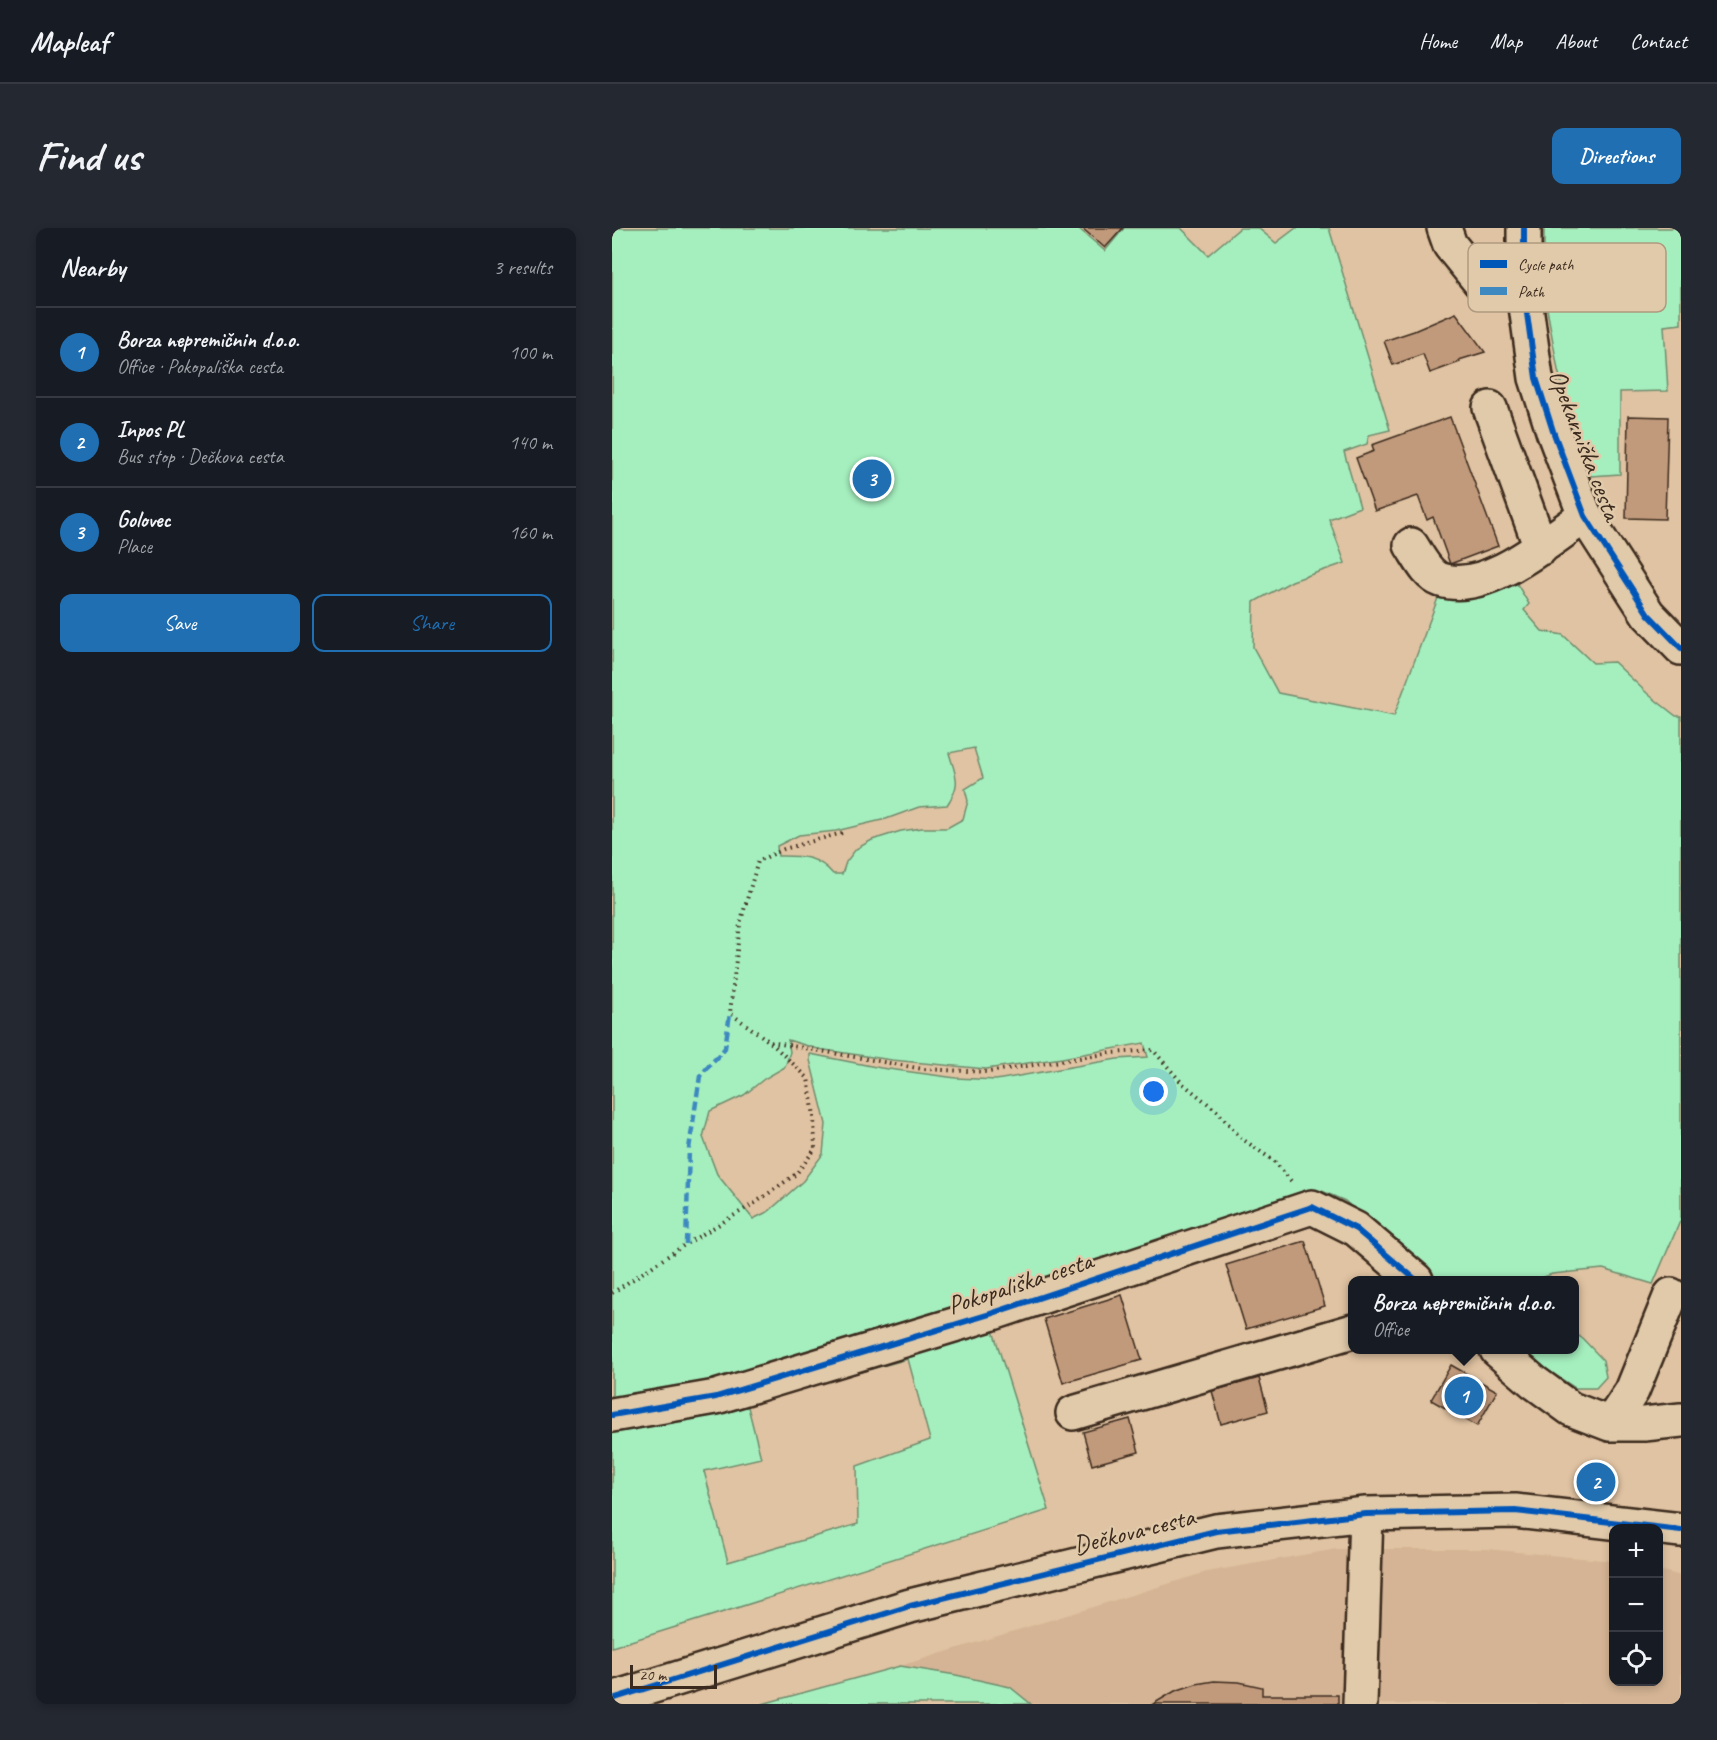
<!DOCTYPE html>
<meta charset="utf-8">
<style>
body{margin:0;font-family:Caveat,sans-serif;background:#242831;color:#f1f3f6}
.controls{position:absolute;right:18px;bottom:18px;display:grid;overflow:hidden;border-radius:12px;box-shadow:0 3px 9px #0003}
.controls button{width:54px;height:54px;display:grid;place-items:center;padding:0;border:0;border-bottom:2px solid #363941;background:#171b24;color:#f1f3f6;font:30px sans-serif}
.scale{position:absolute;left:18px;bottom:15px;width:87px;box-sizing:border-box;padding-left:6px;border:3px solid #3b2a1e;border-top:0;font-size:16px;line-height:21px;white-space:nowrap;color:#3b2a1e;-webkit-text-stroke:4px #e1caaa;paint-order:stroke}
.you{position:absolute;left:542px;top:864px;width:21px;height:21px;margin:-15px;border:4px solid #fff;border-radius:50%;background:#1a73e8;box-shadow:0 0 0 9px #1a73e833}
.badge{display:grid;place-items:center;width:39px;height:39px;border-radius:50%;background:#1f6fb2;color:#fff;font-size:20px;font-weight:700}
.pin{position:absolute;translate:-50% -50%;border:3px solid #fff;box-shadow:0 2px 6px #0006}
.popup{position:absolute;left:736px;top:1048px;width:231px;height:78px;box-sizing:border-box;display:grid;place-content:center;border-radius:12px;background:#171b24;filter:drop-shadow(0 2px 4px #0005);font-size:20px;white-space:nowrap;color:#9ea1a6}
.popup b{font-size:22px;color:#f1f3f6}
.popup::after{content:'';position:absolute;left:50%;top:100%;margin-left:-12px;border:12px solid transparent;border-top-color:#171b24}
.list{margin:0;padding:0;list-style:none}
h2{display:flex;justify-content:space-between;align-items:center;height:78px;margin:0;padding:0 24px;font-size:26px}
h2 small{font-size:20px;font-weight:400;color:#9ea1a6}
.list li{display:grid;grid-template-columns:39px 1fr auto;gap:18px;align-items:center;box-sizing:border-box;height:90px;padding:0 24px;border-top:2px solid #363941}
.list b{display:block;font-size:22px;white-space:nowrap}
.list p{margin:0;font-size:20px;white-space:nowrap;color:#9ea1a6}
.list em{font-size:20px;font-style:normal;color:#9ea1a6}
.actions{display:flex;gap:12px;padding:18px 24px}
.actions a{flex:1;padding:14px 0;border:2px solid #1f6fb2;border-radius:12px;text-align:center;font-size:21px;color:#1f6fb2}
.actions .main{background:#1f6fb2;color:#fff}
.icon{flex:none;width:33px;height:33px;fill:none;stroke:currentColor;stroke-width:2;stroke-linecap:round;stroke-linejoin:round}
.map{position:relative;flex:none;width:1069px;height:1476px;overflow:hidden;border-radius:12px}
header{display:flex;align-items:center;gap:36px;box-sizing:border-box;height:84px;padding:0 30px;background:#171b24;border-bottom:2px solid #363941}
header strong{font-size:28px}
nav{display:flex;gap:33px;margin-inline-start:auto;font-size:21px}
.intro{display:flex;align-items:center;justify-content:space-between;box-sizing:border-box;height:144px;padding:0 36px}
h1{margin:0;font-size:42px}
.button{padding:15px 27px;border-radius:12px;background:#1f6fb2;color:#fff;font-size:21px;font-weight:700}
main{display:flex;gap:36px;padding:0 36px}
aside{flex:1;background:#171b24;border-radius:12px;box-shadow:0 3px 9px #0003}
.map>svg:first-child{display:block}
.built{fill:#d4b494}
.green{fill:#a5efbe;stroke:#708c6e;stroke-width:1.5;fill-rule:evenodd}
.building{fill:#c19a7b;stroke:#3b2a1e;stroke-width:1.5}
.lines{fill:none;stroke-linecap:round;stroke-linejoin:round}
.minor-casing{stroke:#3b2a1e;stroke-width:38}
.path{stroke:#3b2a1e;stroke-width:4;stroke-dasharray:1.5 4.5;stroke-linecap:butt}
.minor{stroke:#e1caaa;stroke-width:33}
.quiet{stroke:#3e89bf;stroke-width:4.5;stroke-dasharray:9 4.5;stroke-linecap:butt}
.cycleway-casing{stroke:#e1caaa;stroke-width:10}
.cycleway{stroke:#0057b8;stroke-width:6}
.labels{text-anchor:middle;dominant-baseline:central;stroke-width:5;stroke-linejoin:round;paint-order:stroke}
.street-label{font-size:26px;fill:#3b2a1e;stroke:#e1caaa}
.key{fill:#e1caaa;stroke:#af9a80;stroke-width:1.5}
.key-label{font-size:16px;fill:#3b2a1e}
</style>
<header>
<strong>Mapleaf</strong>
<nav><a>Home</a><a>Map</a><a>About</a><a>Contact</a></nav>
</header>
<div class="intro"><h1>Find us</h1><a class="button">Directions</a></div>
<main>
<aside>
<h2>Nearby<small>3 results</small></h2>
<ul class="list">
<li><span class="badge">1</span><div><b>Borza nepremičnin d.o.o.</b><p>Office · Pokopališka cesta</p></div><em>100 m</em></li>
<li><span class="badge">2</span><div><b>Inpos PL</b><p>Bus stop · Dečkova cesta</p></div><em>140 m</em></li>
<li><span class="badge">3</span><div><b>Golovec</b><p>Place</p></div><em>160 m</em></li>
</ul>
<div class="actions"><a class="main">Save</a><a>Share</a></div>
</aside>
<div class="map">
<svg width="1069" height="1476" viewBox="0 0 1069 1476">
<rect width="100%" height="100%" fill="#e0c3a2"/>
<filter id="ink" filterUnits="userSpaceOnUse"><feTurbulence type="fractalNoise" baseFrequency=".0167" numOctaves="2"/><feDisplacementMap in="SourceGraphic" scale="12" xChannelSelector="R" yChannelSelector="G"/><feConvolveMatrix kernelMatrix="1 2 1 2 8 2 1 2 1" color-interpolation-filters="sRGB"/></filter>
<g filter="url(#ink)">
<path class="built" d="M 725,1321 L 874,1321 L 1001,1333 L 1002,1454 L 1046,1454 L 1047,1342 L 1069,1348 L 1069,1476 L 150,1476 L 288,1438 L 595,1344 Z"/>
<path class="green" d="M 0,0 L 466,0 L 493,23 L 512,0 L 569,0 L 596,27 L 628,0 L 646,0 L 664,15 L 684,0 L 717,0 L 778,202 L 757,207 L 755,216 L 732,224 L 748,279 L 717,291 L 733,335 L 680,353 L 642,374 L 641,419 L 666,465 L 782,488 L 826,370 L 861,370 L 892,355 L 905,356 L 917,376 L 912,382 L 930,403 L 951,407 L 981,435 L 1002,434 L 1037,467 L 1064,488 L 1069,488 L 1069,991 L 1041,1056 L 991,1041 L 940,1046 L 924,1052 L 820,1052 L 733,973 L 710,963 L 677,971 L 378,1093 L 437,1282 L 0,1419 ZM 362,520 L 371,550 L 353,561 L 356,573 L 351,591 L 335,600 L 310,600 L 289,603 L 260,612 L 244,621 L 234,634 L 230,646 L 221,646 C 205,627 189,628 166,628 L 165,618 L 187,607 L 224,603 L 274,591 L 307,579 L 335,577 C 350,555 344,549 337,525 ZM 176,812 L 206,821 L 280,832 L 374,841 L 450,830 L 532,815 L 536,829 L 505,831 L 384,852 L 344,850 L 269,840 L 198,826 L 198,832 L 214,896 L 211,926 L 191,953 L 157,983 L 141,991 L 105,946 L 91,909 L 98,883 L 132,867 L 152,851 L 173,839 L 178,824 ZM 296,1131 L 318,1212 L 245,1238 L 246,1296 L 116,1334 L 92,1243 L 149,1230 L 135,1175 Z
M 932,0 L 1069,0 L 1069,96 L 1052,98 L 1056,163 L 1008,164 L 1008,246 L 979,248 L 960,198 L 946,142 L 932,64 Z
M 963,1106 L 970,1110 L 991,1132 L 994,1149 L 984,1160 L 963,1160 L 905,1122 L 963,1122 Z
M 288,1438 L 344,1447 L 398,1459 L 419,1476 L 150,1476 Z"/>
<path class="building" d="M 470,0 L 511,0 L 493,20 Z
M 844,85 L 873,124 L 847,132 L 848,134 L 818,145 L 811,126 L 781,137 L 772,113 L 802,103 Z
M 1016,188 L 1056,189 L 1053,291 L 1014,290 Z
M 838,189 L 886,318 L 838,336 L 821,289 L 815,292 L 806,268 L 763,283 L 744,230 L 762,223 L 760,217 Z
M 693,1013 L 713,1078 L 634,1101 L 614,1037 Z
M 510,1067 L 530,1132 L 451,1155 L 432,1091 Z
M 839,1137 L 885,1163 L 865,1198 L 819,1172 Z
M 647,1150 L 656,1183 L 609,1196 L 600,1163 Z
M 518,1191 L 527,1224 L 480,1237 L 471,1204 Z
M 602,1453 L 627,1454 L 650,1459 L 650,1467 L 726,1467 L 726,1476 L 541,1476 L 563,1463 L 584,1456 Z"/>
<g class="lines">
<g class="minor-casing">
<path id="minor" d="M 832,0 L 838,17 L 868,54 L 912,64
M 912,0 L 912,64 L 924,150 L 941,203 L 973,288 L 1036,386 L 1069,420
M 878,180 L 929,320
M 799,317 C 807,329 815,347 829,352 C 875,367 937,312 973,288
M 885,1122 L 922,1154 L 959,1181 L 998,1196 L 1032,1196 L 1069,1192
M 461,1185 L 741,1103
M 0,1187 L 104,1169 L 378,1086 L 700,979 L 744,1001 L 804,1052
M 998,1196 L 1020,1163 L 1059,1067
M 0,1471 L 298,1378 L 604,1303 L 754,1286 L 903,1283 L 1069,1302
M 748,1476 L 754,1286"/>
</g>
<path class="path" d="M 230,605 L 172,621 L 146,633 L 128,696 L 118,785 L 158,814 L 311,841 L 376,844 L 500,825 L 541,822 L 570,855 L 605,883 L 629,910 L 662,933 L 679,953
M 0,1065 L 74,1016 L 143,975 L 184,946 L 203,921 L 202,888 L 196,850 L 158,814"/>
<use href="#minor" class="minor"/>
<path class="quiet" d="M 74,1016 L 77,921 L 88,848 L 113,820 L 118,785"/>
<g class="cycleway-casing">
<path id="cycleway" d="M 912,0 L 912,64 L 924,150 L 941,203 L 973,288 L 1036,386 L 1069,420
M 0,1187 L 104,1169 L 378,1086 L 700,979 L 744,1001 L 804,1052
M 0,1471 L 298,1378 L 604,1303 L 754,1286 L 903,1283 L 1069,1302"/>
</g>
<use href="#cycleway" class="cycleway"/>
</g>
</g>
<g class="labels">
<g class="street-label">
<text transform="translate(973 217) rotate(69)">Opekarniška cesta</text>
<text transform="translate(408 1055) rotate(-18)">Pokopališka cesta</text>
<text transform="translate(522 1303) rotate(-14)">Dečkova cesta</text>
</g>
</g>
<rect x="856" y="15" width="198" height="69" rx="9" class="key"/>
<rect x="868" y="32" width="27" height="8" fill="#0057b8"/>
<rect x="868" y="59" width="27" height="8" fill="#3e89bf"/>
<g class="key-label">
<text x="906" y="42">Cycle path</text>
<text x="906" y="69">Path</text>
</g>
</svg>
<div class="controls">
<button>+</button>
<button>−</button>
<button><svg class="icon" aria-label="locate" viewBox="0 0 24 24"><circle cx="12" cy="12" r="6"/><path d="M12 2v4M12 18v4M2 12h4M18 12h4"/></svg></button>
</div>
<div class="scale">20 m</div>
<div class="you"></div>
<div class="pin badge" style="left:852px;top:1168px">1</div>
<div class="popup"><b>Borza nepremičnin d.o.o.</b>Office</div>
<div class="pin badge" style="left:984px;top:1254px">2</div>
<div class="pin badge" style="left:260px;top:251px">3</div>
</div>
</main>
